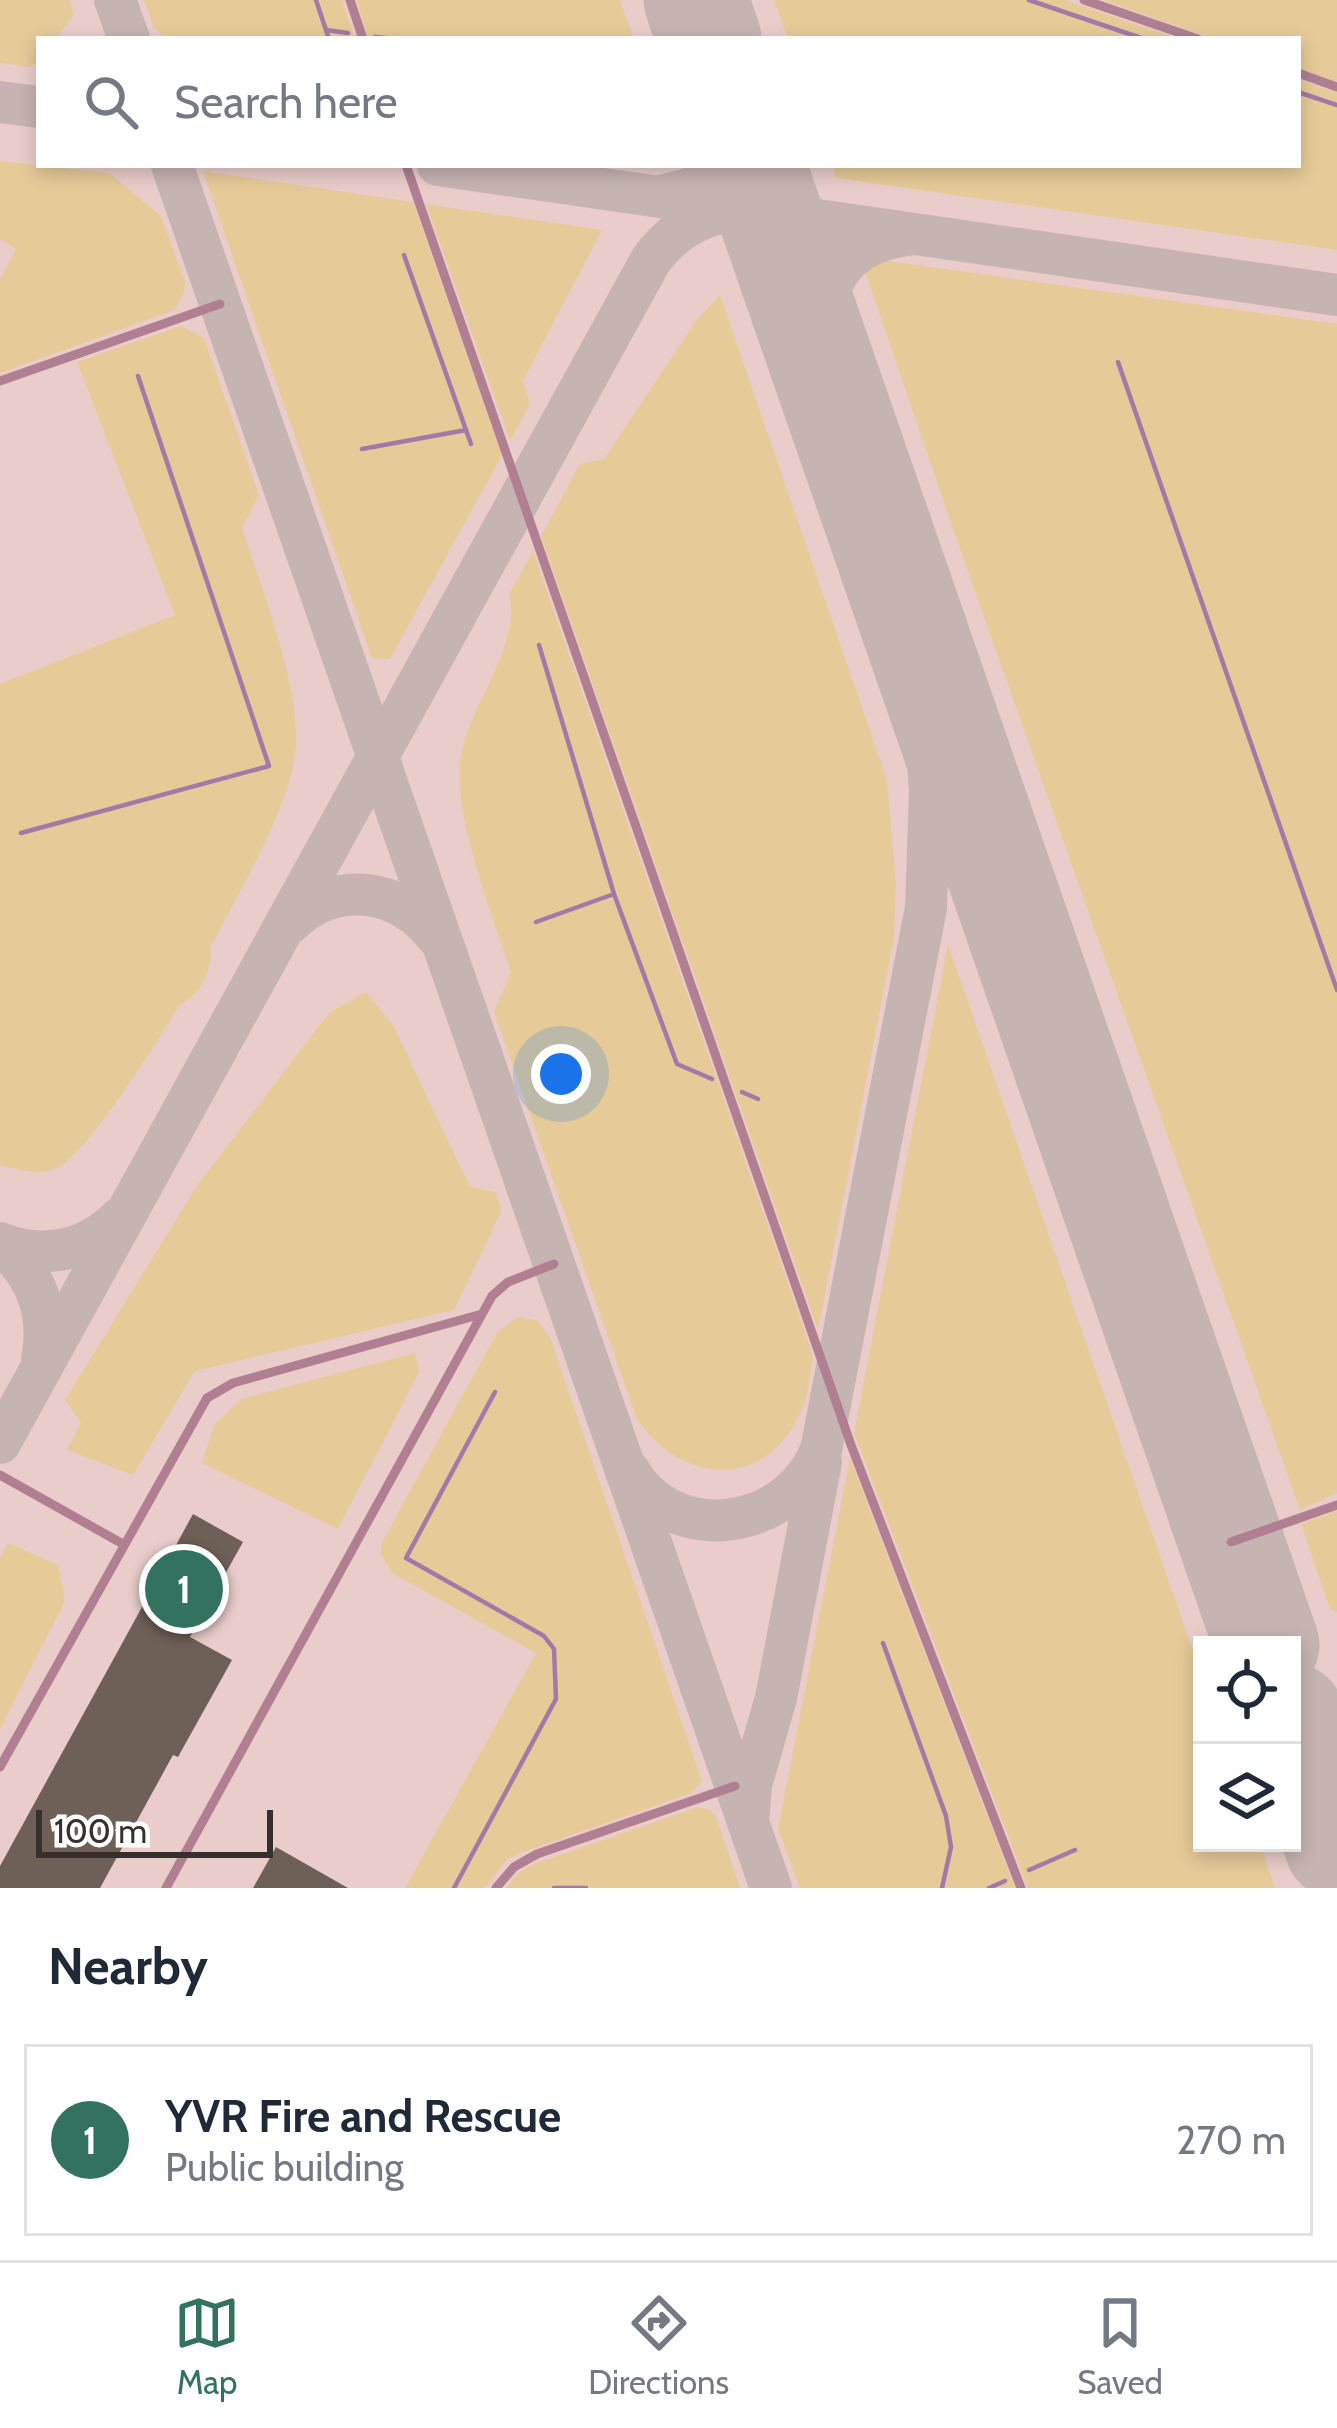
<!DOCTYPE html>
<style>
body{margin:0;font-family:Cabin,sans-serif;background:#f6f6f7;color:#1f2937}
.controls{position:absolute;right:36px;bottom:36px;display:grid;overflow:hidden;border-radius:0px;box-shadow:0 6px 18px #0003}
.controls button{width:108px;height:108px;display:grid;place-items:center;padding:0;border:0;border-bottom:3px solid #e0e1e3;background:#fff;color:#1f2937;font:60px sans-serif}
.scale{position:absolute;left:36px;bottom:30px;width:237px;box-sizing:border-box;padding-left:12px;border:6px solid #372f2e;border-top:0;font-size:33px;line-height:42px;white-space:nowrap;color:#372f2e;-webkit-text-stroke:9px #fff;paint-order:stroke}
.you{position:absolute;left:561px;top:1074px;width:42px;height:42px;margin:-30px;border:9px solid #fff;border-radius:50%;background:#1a73e8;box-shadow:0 0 0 18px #1a73e833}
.badge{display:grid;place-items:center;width:78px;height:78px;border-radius:50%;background:#33725f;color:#fff;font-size:39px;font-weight:700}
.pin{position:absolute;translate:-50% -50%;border:6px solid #fff;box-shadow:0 3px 12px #0006}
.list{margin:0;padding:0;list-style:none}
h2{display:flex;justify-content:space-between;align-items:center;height:156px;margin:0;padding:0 48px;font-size:51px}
h2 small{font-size:39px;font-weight:400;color:#747a83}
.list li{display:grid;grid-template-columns:78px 1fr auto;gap:36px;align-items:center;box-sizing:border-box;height:192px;margin:0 24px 24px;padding:0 24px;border:3px solid #e0e1e3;border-radius:0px}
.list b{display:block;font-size:45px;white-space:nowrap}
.list p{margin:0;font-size:39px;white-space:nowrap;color:#747a83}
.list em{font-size:39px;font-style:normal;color:#747a83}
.icon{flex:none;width:66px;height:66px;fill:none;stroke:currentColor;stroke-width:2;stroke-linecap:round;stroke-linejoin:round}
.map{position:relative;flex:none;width:1337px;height:1888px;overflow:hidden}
.search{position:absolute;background:#fff;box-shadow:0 6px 18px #0003;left:36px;right:36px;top:36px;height:132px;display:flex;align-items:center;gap:30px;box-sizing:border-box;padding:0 42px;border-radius:0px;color:#747a83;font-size:45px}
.sheet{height:372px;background:#fff}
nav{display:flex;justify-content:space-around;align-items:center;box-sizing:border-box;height:168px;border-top:3px solid #e0e1e3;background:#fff;font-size:33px;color:#747a83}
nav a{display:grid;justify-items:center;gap:6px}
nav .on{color:#33725f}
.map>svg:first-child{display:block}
.built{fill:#eacdca;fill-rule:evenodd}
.green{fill:#e6cb99}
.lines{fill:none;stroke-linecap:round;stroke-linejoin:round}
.stream{stroke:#a479a7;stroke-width:4.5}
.taxiway{stroke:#c6b4b2;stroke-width:42}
.runway{stroke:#c6b4b2;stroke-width:105}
.building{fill:#6f6057}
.service{stroke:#b08092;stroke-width:9}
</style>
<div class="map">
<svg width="1337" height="1888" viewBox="0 0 1337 1888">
<rect width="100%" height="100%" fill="#f0dcda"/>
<path class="built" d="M 0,0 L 1337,0 L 1337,1888 L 0,1888 ZM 39,39 L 1298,39 L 1298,165 L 39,165 ZM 1202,1645 L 1292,1645 L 1292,1843 L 1202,1843 Z"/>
<path class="green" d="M 0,0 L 69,0 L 74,15 L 55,39 L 39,39 L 39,58 L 31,67 L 0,63 Z
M 144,0 L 342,0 L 355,39 L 167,39 L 154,28 Z
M 356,0 L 620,0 L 634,39 L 369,39 Z
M 774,0 L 1065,0 L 1179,39 L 788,39 Z
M 1102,0 L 1337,0 L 1337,81 L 1298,68 L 1298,39 L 1215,39 Z
M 1298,79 L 1337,93 L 1337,250 L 836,178 L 832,165 L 1298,165 Z
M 0,161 L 109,173 L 161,216 L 185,282 L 184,293 L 175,310 L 0,373 L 0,280 L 16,249 L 0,239 Z
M 203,171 L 413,202 L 502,455 L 390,659 L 372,658 Z
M 426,204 L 602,230 L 523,381 L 530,404 L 510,441 Z
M 860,257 L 1337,324 L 1337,1493 L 1300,1510 L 960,549 Z
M 720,295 L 887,780 L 896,884 L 894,937 L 818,1330 L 541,536 L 580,464 L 604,459 L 695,322 Z
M 181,326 L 204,338 L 259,495 L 242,528 C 261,588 299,682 296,744 C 293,804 238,894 210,948 C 213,971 201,994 180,1005 C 157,1040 90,1153 55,1169 C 38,1176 17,1169 0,1165 L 0,684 L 175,615 L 77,362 Z
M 533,551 L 813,1355 C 810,1373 809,1395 801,1411 C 767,1491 681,1485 637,1419 L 494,1012 L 511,972 C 493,916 454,820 460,762 C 466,708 523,645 509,594 Z
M 948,944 L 1202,1677 L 1202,1843 L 1260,1843 L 1275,1888 L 1028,1888 L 854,1433 Z
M 366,992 L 393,1025 L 470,1187 L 495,1192 L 502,1210 L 454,1310 L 195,1371 L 133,1475 L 67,1450 L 81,1423 L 65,1400 L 198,1184 L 329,1013 Z
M 518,1317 L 536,1320 L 550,1337 L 702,1781 L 691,1793 L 518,1854 L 507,1860 L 485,1888 L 405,1888 L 536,1653 L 392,1573 L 381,1554 L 381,1544 L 498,1331 Z
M 415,1353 L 419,1372 L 338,1529 L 202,1463 L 214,1425 L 241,1399 Z
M 850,1458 L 1015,1888 L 800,1888 L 778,1829 Z
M 1337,1511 L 1337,1612 L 1330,1609 L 1301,1524 Z
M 8,1543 L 58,1565 L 65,1601 L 0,1729 L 0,1558 Z
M 698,1807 L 710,1810 L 716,1817 L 740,1888 L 506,1888 L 518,1873 L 531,1865 Z"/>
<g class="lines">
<path class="stream" d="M 316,0 L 329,39
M 1029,0 L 1144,39
M 326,30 L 348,33
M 375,37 L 396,39
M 1298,92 L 1337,105
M 1118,362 L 1337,990
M 466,430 L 471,444
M 362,449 L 466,430 L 404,255
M 539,645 L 614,894 L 677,1064 L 712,1079
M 21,833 L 269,766 L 138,376
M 536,922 L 614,894
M 742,1092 L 758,1099
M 883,1643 L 946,1816 L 951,1847 L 942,1888
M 1029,1870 L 1075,1850
M 454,1888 L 556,1699 L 554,1649 L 544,1636 L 406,1558 L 495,1392
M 554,1888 L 586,1888
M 989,1888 L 1005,1881"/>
<path class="taxiway" d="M 115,0 L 129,39
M 692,0 L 702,39
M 0,102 L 39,107
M 172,165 L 771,1888
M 438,165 L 1337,295
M 661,196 L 692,188 L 717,165
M 722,210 L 754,229 L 793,279
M 827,376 C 816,308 825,246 907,235
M 289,924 C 334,879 400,887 437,937
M 0,1243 C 43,1260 87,1251 120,1218
M 0,1244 C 37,1274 51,1313 42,1360
M 0,1443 L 651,260 C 676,226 710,209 752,210
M 629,1471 C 675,1549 790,1529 821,1450 L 926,908 L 930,791 L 920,646
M 749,1812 L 751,1785 L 776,1698 L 821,1462"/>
<path class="runway" d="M 696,0 L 709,39
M 753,165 L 1267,1645
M 1292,1716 L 1337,1846"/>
</g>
<path class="building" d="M 193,1514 L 243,1542 L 190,1637 L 232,1660 L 178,1757 L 173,1755 L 100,1888 L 0,1888 L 0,1866 Z
M 276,1847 L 348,1888 L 253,1888 Z"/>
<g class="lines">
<path class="service" d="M 350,0 L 363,39
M 1084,0 L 1198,39
M 1298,73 L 1337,87
M 406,165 L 851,1445 L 1021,1888
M 0,381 L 220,304
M 0,1475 L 123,1544
M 1231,1542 L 1337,1505
M 0,1767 L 207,1398 L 233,1383 L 482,1314
M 166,1888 L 492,1296 L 508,1282 L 554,1264
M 496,1888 L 514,1867 L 537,1854 L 735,1786"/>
</g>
</svg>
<div class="controls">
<button><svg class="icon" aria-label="locate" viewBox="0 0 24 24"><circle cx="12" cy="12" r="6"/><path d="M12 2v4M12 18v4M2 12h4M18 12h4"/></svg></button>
<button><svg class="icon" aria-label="layers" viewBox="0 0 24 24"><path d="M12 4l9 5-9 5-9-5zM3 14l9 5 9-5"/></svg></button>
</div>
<div class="scale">100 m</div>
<div class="you"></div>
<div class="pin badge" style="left:184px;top:1589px">1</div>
<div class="search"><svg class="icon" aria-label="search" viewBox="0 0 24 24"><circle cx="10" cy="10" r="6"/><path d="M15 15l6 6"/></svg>Search here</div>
</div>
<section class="sheet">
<h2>Nearby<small></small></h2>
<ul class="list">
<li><span class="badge">1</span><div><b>YVR Fire and Rescue</b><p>Public building</p></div><em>270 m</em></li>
</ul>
</section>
<nav>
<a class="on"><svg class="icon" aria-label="map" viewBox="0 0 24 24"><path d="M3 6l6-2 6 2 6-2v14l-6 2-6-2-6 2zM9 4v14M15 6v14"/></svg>Map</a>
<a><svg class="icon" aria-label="directions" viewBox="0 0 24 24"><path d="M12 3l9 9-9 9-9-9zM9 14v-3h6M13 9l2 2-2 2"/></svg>Directions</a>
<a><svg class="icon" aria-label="saved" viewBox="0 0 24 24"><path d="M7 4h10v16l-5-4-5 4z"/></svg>Saved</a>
</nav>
